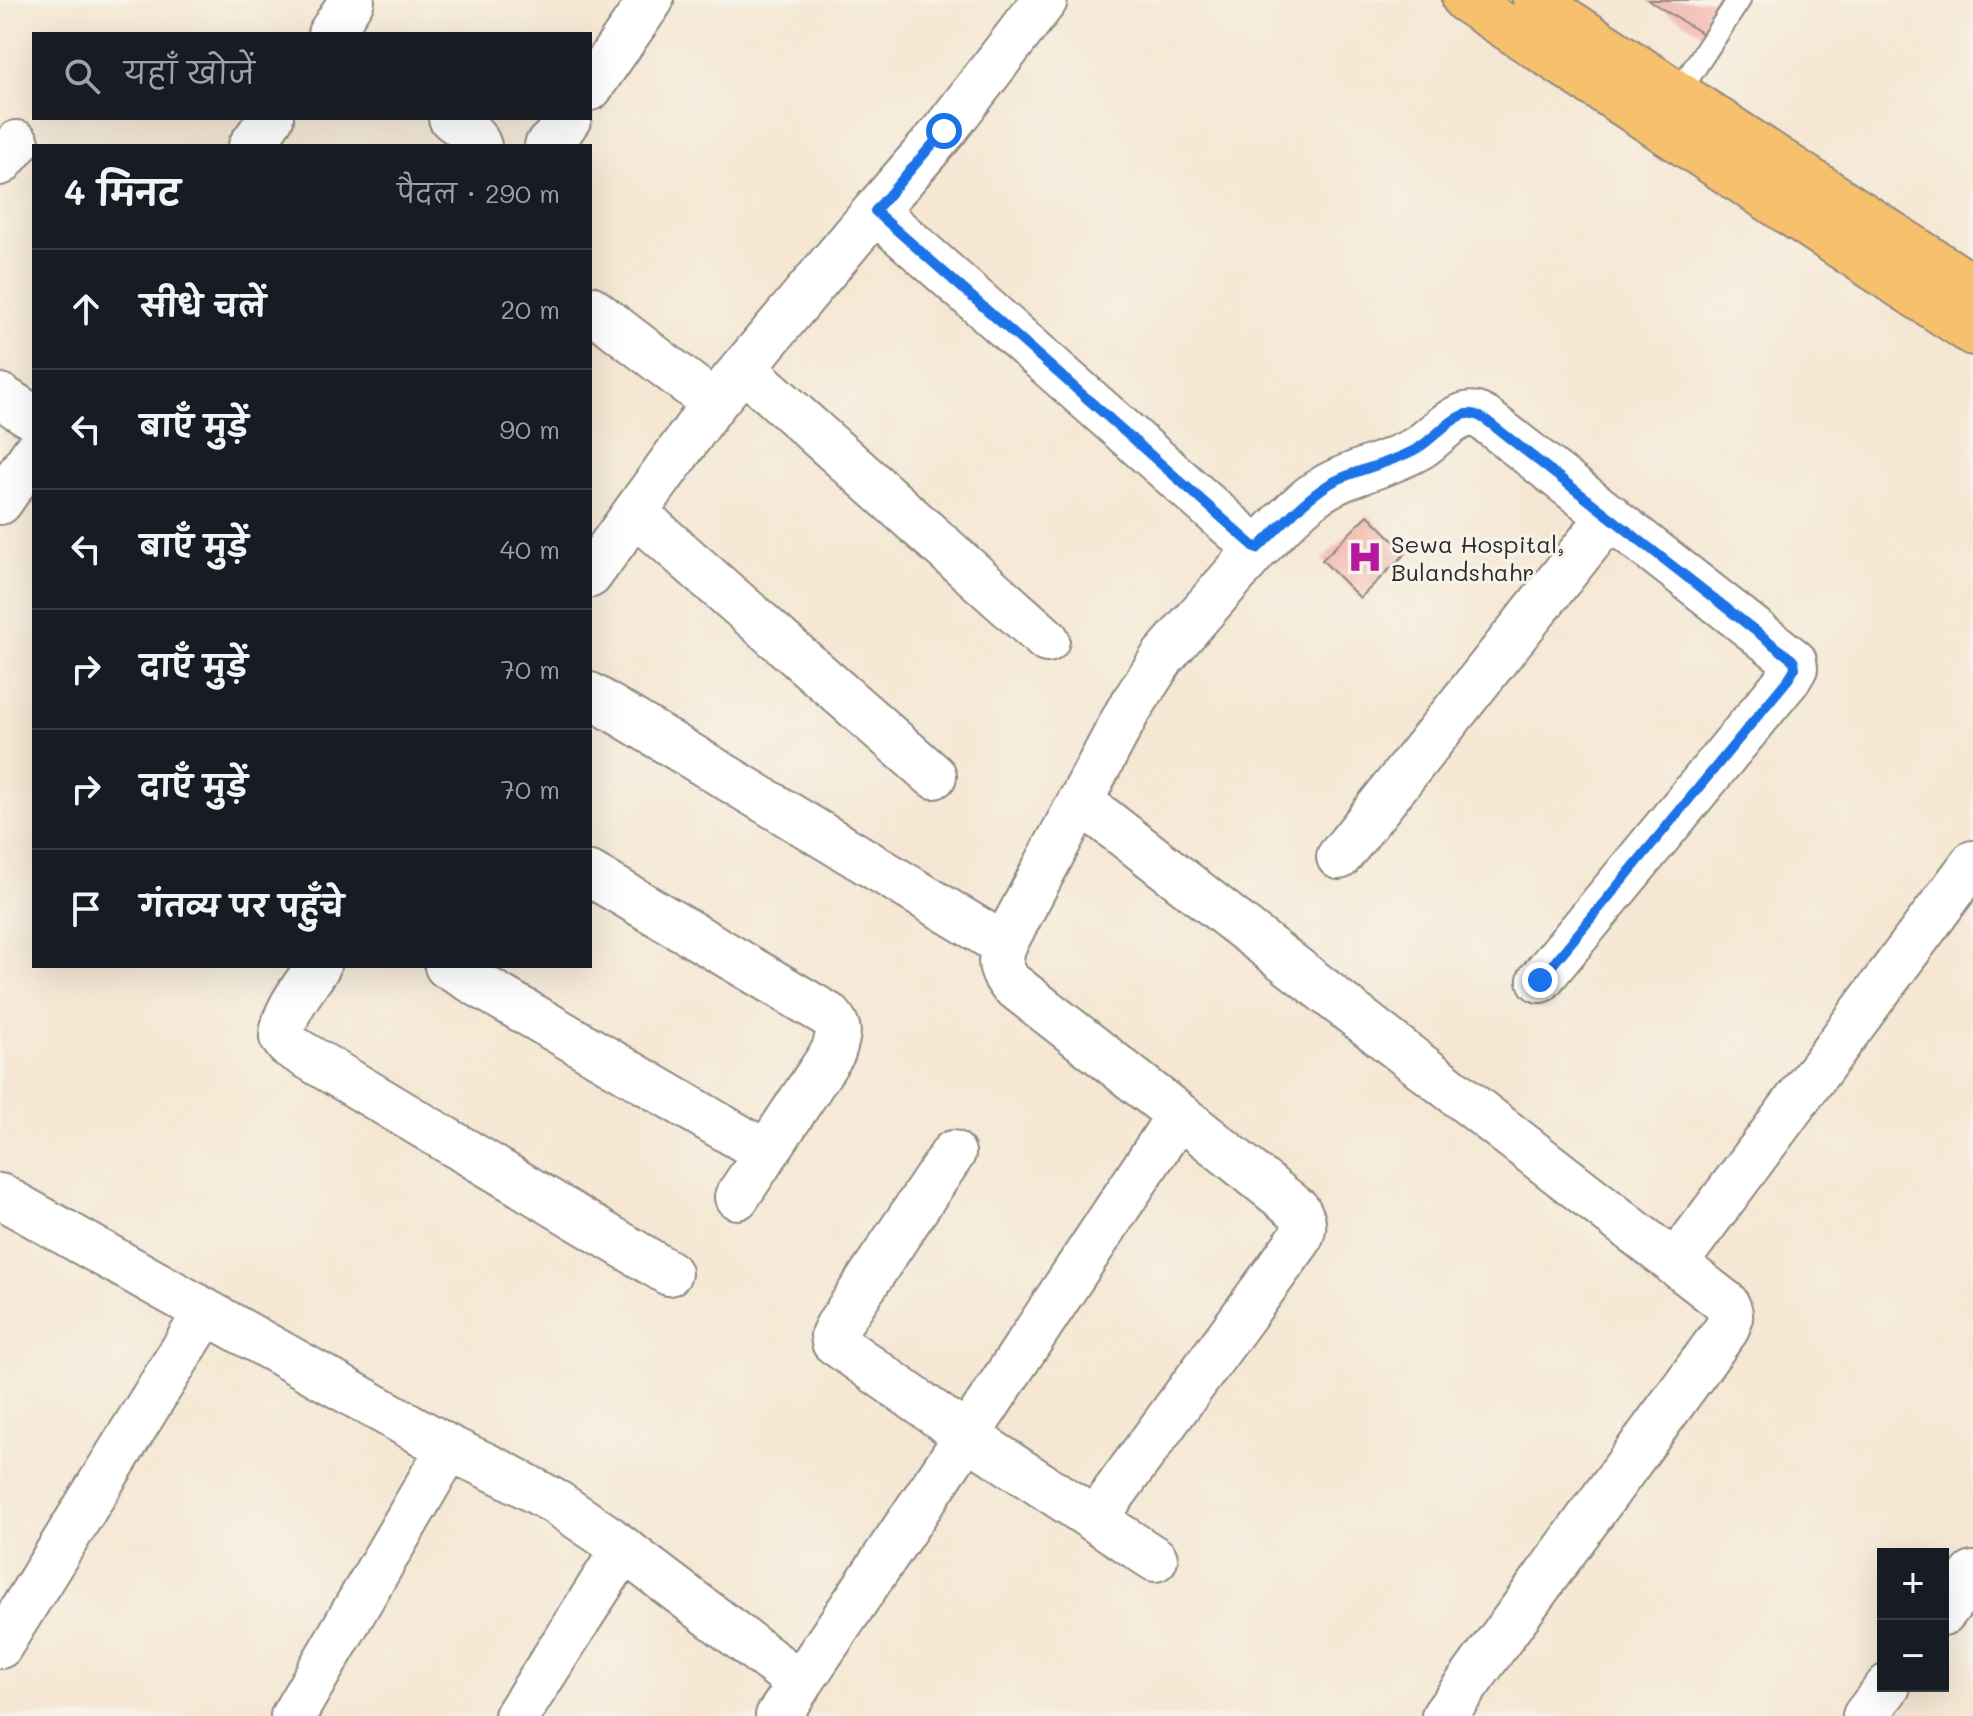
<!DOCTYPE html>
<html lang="hi">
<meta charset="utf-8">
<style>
body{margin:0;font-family:Mali,"Playpen Sans Deva",sans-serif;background:#242831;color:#f1f3f6}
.controls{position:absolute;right:24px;bottom:24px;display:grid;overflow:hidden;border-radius:0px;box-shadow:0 8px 32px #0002}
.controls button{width:72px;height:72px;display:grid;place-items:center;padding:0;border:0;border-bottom:2px solid #363941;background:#171b24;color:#f1f3f6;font:40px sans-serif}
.stop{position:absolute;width:24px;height:24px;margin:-18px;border:6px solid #1a73e8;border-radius:50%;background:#fff}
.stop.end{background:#1a73e8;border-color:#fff;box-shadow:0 2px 8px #0008}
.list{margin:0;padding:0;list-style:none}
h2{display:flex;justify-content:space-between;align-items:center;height:104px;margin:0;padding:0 32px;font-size:34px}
h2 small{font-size:26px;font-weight:400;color:#9ea1a6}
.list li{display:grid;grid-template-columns:52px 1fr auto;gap:24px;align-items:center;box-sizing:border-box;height:120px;padding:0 32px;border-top:2px solid #363941}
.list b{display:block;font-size:30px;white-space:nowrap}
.list em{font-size:26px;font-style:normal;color:#9ea1a6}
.icon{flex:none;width:44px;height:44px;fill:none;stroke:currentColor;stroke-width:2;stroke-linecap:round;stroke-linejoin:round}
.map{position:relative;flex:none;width:1973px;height:1716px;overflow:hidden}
.search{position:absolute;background:#171b24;box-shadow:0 8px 32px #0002;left:32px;top:32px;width:560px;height:88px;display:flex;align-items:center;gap:20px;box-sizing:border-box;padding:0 28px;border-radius:0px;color:#9ea1a6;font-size:30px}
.panel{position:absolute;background:#171b24;box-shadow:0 8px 32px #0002;left:32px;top:144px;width:560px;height:824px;border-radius:0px}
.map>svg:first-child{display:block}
.building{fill:#f3aea5}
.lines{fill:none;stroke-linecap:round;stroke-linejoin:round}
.service-casing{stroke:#90897f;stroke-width:26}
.minor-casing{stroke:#90897f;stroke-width:48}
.primary-casing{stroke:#90897f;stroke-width:48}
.service{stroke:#fff;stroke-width:22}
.minor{stroke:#fff;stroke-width:44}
.primary{stroke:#f7c06c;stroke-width:44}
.route{stroke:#1a73e8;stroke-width:10}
.labels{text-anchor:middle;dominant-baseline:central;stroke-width:6;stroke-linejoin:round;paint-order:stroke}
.poi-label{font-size:24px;fill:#2b2b2b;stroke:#f7f3e8;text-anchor:start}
</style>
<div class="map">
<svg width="1973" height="1716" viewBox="0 0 1973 1716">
<rect width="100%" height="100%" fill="#f7f3e8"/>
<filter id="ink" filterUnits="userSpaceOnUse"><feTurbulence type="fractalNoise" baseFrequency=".0125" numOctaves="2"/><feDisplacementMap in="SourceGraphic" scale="16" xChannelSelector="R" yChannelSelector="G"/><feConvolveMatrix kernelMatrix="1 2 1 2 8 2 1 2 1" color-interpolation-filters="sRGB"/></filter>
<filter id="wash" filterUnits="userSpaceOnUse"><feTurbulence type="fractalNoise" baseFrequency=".006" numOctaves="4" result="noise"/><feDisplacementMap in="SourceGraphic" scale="32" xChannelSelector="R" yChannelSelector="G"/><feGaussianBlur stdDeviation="1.8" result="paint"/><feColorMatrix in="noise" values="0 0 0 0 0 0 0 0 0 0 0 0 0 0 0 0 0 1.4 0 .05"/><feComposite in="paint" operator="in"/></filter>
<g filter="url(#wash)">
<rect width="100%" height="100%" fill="#f5e7d3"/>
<g id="blocks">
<path class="building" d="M 1648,0 L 1724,0 L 1703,34 Z
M 1368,515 L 1406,553 L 1360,598 L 1322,560 Z"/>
</g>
</g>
<g filter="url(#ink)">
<use href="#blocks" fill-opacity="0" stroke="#90897f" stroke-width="2"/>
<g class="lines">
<g class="service-casing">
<path id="service" d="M 1678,93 L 1739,0"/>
</g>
<g class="minor-casing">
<path id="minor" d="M 330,34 L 352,0
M 590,88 L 651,0
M 451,118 C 461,126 475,134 479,146
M 251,146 L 271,118
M 547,146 L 556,137 L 569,118
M 0,163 L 17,143
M 590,308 L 714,403
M 743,368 L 1047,640
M 0,396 L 34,418
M 0,502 L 34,453
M 635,513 L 934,776
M 1257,549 C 1274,532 1291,513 1311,497 C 1343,472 1383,468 1418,448 C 1432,440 1447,421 1463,416 C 1472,412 1478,415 1486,420 L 1794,661 L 1795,668 L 1789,678 L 1540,980
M 590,575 L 714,403 L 875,211
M 590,695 L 1004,945
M 1080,801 L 1726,1303 C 1732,1313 1731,1319 1726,1330 L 1444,1716
M 1339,857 L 1610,516
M 590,874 L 830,1016 C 842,1029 838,1036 833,1052 L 737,1197
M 318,966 C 305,987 283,1011 282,1037 L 288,1045 L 669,1273
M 447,966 L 765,1152
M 953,1153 L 837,1327 L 833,1335 L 834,1342 L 967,1436 L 1155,1559
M 0,1196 L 449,1448 L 293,1716
M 1675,1264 L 1973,863
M 449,1448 L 504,1474 L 557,1503 L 607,1537 L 800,1683
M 1095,1519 L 1299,1240 C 1305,1228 1305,1222 1298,1210 L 1179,1115
M 1943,1613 L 1973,1574
M 0,1646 L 206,1312
M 517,1716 L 623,1550
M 778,1716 L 967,1436 L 1179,1115 L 1010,983 C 1000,970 999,961 1004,945 L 1128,711 L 1163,657 L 1257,549 L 875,211 L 944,131 L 1045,0
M 1865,1716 L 1888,1686"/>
</g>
<g class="primary-casing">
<path id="primary" d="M 1465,0 L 1973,333
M 1535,0 L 1973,287"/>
</g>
<use href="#service" class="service"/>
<use href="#minor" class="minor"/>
<use href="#primary" class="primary"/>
</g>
</g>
<g class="lines" filter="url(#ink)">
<path class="route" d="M 944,131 L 875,211 L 1257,549 C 1280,527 1303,500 1331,483 C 1358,468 1389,465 1418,448 C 1432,440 1447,421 1463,415 C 1472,412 1478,415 1486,420 L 1794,661 L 1795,668 L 1789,678 L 1540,980"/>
</g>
<defs>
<g id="hospital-bare" transform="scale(2.76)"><path d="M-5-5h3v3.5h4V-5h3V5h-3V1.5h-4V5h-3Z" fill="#b5179e" stroke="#f7f3e8" stroke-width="2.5" paint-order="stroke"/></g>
</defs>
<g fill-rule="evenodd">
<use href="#hospital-bare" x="1365" y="557"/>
</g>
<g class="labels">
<g class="poi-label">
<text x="1391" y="543">Sewa Hospital,<tspan x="1391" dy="28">Bulandshahr</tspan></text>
</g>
</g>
</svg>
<div class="controls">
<button>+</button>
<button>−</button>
</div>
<div class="stop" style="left:944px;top:131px"></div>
<div class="stop end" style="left:1540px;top:980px"></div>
<div class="search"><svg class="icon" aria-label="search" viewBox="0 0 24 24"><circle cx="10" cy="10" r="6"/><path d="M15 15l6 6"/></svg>यहाँ खोजें</div>
<section class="panel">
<h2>4 मिनट<small>पैदल · 290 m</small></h2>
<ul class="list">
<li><svg class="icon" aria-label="ahead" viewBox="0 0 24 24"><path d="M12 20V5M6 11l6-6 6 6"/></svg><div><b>सीधे चलें</b></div><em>20 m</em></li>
<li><svg class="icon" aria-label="left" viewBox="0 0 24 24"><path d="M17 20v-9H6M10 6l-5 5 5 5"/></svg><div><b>बाएँ मुड़ें</b></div><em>90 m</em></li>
<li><svg class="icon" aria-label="left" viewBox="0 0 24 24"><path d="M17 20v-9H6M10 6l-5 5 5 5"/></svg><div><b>बाएँ मुड़ें</b></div><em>40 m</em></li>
<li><svg class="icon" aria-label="right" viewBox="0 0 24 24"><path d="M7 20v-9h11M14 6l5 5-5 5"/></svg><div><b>दाएँ मुड़ें</b></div><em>70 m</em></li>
<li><svg class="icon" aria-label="right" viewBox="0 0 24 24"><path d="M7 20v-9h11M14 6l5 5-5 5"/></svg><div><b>दाएँ मुड़ें</b></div><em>70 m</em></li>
<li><svg class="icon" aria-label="arrive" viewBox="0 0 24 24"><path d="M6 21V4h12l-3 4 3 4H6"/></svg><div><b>गंतव्य पर पहुँचे</b></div></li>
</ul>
</section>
</div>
